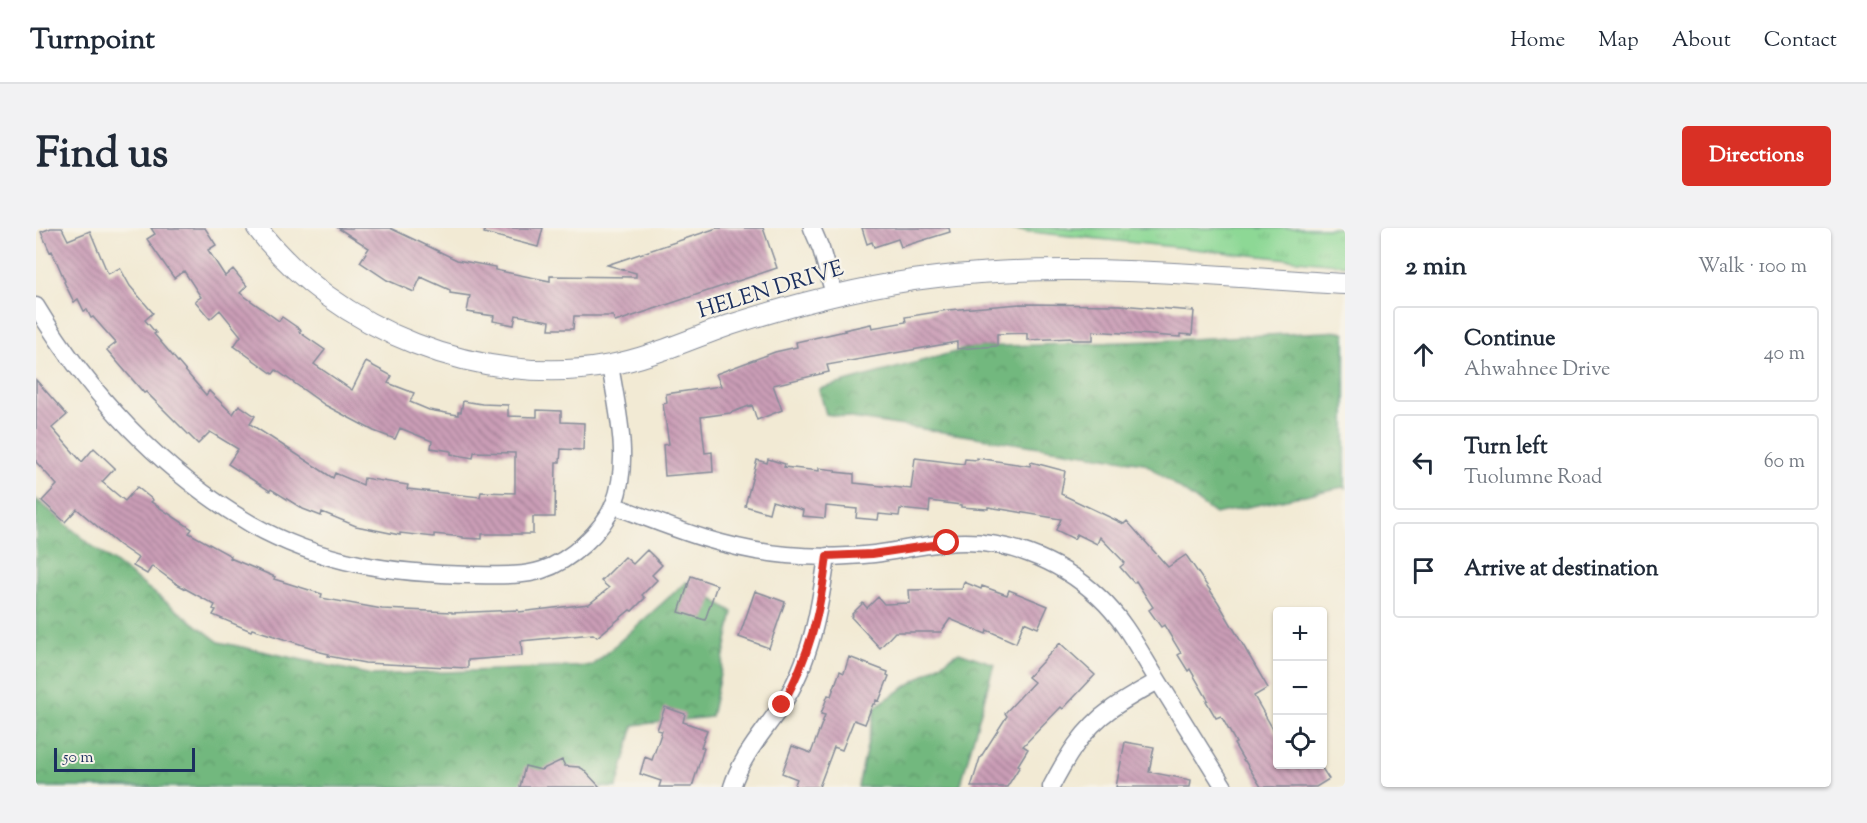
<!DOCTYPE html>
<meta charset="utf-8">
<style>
body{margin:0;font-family:"Sorts Mill Goudy",serif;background:#f2f2f3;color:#1f2937}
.controls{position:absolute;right:18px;bottom:18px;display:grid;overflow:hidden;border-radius:6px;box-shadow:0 2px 4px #0004}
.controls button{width:54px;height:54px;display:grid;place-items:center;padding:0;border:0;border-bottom:2px solid #e0e1e3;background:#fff;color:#1f2937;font:30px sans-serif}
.scale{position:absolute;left:18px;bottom:15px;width:141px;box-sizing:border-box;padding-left:6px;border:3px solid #1b2f5e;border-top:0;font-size:16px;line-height:21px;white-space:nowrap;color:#1b2f5e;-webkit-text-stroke:4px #f7f3e8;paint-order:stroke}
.stop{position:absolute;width:18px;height:18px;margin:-14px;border:4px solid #d93025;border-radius:50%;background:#fff}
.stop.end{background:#d93025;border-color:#fff;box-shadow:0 2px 6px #0008}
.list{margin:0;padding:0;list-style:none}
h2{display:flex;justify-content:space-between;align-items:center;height:78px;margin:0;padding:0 24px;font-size:26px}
h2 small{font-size:20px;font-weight:400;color:#747a83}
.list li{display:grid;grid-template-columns:39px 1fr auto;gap:18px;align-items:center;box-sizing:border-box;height:96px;margin:0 12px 12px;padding:0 12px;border:2px solid #e0e1e3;border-radius:6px}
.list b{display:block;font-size:22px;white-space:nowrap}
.list p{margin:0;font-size:20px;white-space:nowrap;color:#747a83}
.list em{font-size:20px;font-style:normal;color:#747a83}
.icon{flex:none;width:33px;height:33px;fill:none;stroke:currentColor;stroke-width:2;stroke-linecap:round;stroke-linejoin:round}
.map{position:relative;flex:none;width:1309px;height:559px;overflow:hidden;border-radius:6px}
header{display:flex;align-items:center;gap:36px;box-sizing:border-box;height:84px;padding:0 30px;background:#fff;border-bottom:2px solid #e0e1e3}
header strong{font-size:28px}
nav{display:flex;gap:33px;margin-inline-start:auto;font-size:21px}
.intro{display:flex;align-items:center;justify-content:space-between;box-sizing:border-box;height:144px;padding:0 36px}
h1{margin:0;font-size:42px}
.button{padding:15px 27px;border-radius:6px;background:#d93025;color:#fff;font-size:21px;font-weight:700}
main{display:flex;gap:36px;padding:0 36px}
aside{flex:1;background:#fff;border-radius:6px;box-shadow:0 2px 4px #0004}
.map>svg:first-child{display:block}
.grass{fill:url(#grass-tufts);stroke:#54847a;stroke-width:1.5}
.forest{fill:url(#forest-crowns);stroke:#46746e;stroke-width:1.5}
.building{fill:url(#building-back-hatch)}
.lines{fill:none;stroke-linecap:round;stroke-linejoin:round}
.minor-casing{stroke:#868c99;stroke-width:19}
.tertiary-casing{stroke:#868c99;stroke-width:22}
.minor{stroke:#fff;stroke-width:16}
.tertiary{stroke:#fff;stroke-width:20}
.route{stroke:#d93025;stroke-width:8}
.labels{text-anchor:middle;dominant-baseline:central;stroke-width:4.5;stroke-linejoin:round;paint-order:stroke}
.street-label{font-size:22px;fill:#1b2f5e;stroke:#f7f3e8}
</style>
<header>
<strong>Turnpoint</strong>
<nav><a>Home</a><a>Map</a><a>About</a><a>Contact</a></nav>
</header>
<div class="intro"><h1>Find us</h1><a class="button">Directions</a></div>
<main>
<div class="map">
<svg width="1309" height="559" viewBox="0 0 1309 559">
<defs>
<pattern id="grass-tufts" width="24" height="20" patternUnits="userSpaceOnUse" patternTransform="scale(1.5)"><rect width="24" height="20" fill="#8dd895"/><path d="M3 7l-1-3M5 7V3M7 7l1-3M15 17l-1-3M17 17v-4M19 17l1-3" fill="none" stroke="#79ba83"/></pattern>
<pattern id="forest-crowns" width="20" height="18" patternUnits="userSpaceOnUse" patternTransform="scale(1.5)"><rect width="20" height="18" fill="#72b87e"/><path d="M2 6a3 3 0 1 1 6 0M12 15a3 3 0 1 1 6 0" fill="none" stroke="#5d966a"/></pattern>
<pattern id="building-back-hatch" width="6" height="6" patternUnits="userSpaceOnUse" patternTransform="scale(1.5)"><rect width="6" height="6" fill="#ca9db6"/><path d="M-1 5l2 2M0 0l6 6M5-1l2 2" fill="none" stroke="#a38097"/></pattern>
</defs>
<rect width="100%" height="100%" fill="#f7f3e8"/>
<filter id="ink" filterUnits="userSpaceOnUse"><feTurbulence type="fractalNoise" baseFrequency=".0167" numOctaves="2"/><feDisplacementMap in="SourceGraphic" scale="12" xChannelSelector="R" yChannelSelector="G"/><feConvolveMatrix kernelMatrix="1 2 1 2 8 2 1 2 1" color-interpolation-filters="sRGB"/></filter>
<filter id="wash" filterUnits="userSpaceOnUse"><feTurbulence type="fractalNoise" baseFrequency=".008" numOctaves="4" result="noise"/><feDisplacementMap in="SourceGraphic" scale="24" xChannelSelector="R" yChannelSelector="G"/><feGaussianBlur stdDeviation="1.35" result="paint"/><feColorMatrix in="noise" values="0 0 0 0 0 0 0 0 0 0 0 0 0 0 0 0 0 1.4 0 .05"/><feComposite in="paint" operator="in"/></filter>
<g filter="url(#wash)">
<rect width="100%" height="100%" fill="#f2ead4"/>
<path class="grass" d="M 975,0 L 1309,0 L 1309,37 L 977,2 Z"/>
<path class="forest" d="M 1305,103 L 1309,105 L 1309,260 L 1307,259 L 1179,286 L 1108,235 L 790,186 L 783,161 L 937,119 L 1117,113 Z
M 0,271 L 55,317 L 183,414 L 336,447 L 556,438 L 650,354 L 697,384 L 675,489 L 598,497 L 581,559 L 0,559 Z
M 923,424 L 958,436 L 924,559 L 822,559 L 840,478 Z"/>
<g id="blocks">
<path class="building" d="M 15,0 L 26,0 L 32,12 L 54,3 L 72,46 L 84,40 L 94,58 L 117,85 L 109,92 L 120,105 L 118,106 L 170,167 L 173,163 L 197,186 L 203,177 L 219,188 L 214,196 L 297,250 L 299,245 L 327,257 L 328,250 L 372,257 L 371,261 L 444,269 L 445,264 L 479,265 L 479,225 L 438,224 L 437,230 L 415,226 L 415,223 L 395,220 L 396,213 L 364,200 L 359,211 L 338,203 L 289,177 L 240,142 L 237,146 L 198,118 L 205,108 L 184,82 L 174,91 L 159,73 L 165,69 L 148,43 L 138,50 L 111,11 L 119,6 L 115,0 L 169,0 L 180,17 L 172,22 L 189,48 L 197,41 L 211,58 L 204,65 L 243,93 L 246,89 L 265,102 L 263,104 L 289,122 L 278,136 L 316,162 L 330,134 L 356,148 L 352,155 L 378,165 L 374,174 L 393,182 L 422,187 L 422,184 L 425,184 L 427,173 L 446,176 L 472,177 L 472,188 L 501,189 L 501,182 L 525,183 L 525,194 L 548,195 L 547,222 L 525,221 L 524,234 L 520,234 L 519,289 L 497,289 L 497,306 L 446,306 L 446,311 L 427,310 L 427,309 L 398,306 L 398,309 L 364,305 L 364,307 L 320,298 L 286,284 L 285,288 L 267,281 L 235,261 L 234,263 L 192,236 L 202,221 L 174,204 L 162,216 L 110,164 L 108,165 L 71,122 L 80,115 L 57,89 L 55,90 L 51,82 L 48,83 L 42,71 L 38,74 L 28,54 L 29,53 L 16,23 L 14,24 L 5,4 Z
M 302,0 L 354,0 L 421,32 L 459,39 L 459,42 L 514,53 L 514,48 L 600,49 L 600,45 L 571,37 L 681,0 L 727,0 L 741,40 L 579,94 L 577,88 L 538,88 L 537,101 L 513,101 L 514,93 L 480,87 L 478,97 L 457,93 L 458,88 L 431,84 L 434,68 L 414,65 L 414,62 L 385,49 L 378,64 L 351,52 L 324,34 L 333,20 Z
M 449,0 L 507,0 L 502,19 L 448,5 Z
M 826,0 L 913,0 L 914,4 L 865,19 L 862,11 L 838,19 L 836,14 L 831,16 Z
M 984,76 L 1083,77 L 1158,83 L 1156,107 L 1144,106 L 1144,109 L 1057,103 L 1057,112 L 1036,112 L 1036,110 L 991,112 L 991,105 L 961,106 L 961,118 L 921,121 L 921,114 L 791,137 L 793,144 L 737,157 L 746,182 L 721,192 L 716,177 L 694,185 L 665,189 L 669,225 L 676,224 L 677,244 L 629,248 L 627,217 L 633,216 L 627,176 L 631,175 L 630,166 L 685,158 L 680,146 L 739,124 L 761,119 L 760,114 L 809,103 L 808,102 L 835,96 L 836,100 L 870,94 L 869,89 L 912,82 Z
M 0,152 L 31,187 L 16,200 L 46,234 L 58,220 L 79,240 L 66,254 L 89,273 L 101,259 L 117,272 L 115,274 L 156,301 L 153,305 L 195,328 L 194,330 L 239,349 L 238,351 L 286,366 L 285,370 L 346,381 L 416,384 L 416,385 L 482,382 L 483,384 L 553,376 L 573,360 L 565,353 L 589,329 L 597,336 L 611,322 L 626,337 L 616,347 L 621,352 L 606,367 L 609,370 L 596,383 L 594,382 L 561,409 L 557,406 L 485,413 L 486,428 L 432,432 L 432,440 L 329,435 L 292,428 L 293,426 L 280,423 L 280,421 L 216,401 L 215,403 L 177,387 L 180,382 L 177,381 L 179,377 L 141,356 L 116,338 L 111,346 L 97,338 L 102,330 L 83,317 L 41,281 L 29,294 L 6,273 L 21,257 L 0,234 Z
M 879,230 L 928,236 L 929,231 L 941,232 L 941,230 L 994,238 L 995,234 L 1029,243 L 1025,266 L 1088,296 L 1091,293 L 1132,339 L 1150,327 L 1182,374 L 1232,460 L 1218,468 L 1242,510 L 1242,537 L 1284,537 L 1293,551 L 1280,559 L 1225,559 L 1209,533 L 1208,533 L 1198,516 L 1200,515 L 1185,488 L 1180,490 L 1170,473 L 1172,472 L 1154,441 L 1152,443 L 1142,427 L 1145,425 L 1128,397 L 1125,399 L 1113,382 L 1117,379 L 1100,353 L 1098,355 L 1084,339 L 1089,335 L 1064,309 L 1061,316 L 1041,306 L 1038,311 L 1020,302 L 1025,291 L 952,279 L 952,281 L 925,279 L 925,277 L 894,273 L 893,284 L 864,281 L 863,288 L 843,286 L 842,292 L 820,290 L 821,281 L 790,278 L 789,290 L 766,288 L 767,282 L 736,273 L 733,285 L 709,278 L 721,232 L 731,235 L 732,231 L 749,236 L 748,239 L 783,243 L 783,240 L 800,242 L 799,244 L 818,246 L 818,255 L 875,261 Z
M 655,348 L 681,357 L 669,392 L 643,384 Z
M 928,354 L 945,361 L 946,358 L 971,367 L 973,362 L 1012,378 L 1002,400 L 988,394 L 980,415 L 951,402 L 950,406 L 914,391 L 905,404 L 859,404 L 844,420 L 815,389 L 817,387 L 816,386 L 827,375 L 831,380 L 842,369 L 848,376 L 874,375 L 873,362 L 926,361 Z
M 719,363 L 749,374 L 733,420 L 703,409 Z
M 1024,415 L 1059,447 L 1027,481 L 1025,479 L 987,518 L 992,521 L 982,537 L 984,538 L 971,559 L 935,559 L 944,530 L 971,488 L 969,485 L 998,454 L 992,449 Z
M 813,429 L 852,444 L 851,447 L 853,448 L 843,473 L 840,472 L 839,476 L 837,476 L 829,496 L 818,492 L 806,522 L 798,519 L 783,559 L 758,559 L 761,551 L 746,545 L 756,518 L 775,525 L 789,487 L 785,486 L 792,467 L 795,468 L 804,443 L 808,445 Z
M 629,479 L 649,486 L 647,494 L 671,502 L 665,519 L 668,520 L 656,559 L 623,559 L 625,553 L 604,546 L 609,529 L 616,532 L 626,503 L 621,502 Z
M 1089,514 L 1118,519 L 1113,544 L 1155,552 L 1154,559 L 1080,559 Z
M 526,532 L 529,538 L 543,539 L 547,541 L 564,559 L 484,559 L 489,538 L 505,542 Z"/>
</g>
</g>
<g filter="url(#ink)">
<use href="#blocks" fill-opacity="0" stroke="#868c99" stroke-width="1.5"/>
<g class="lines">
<g class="minor-casing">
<path id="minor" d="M 776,0 L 785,21 L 798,66
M 0,78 C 53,166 126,244 215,296 C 286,336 358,346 438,347 C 460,347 485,349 506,342 C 534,333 566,304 578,276 C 595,233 581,181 574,137
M 577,277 C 634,299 690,322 751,327 C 780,330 809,329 838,326 C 862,323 885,317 910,315 C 966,309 1023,331 1063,369 C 1088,392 1103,422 1121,451 C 1143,487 1166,523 1188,559
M 696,559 C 706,527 728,504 746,477 C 775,433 784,380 791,328
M 1015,559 C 1030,530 1047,501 1074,482 C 1089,471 1106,462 1122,453"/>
</g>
<g class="tertiary-casing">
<path id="tertiary" d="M 221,0 C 299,102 447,161 574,137 C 616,129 654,111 694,97 C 762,75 830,57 901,49 C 1036,33 1174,48 1309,56"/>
</g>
<use href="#minor" class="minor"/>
<use href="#tertiary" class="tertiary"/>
</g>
</g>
<g class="lines" filter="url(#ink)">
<path class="route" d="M 746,477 C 774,427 784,385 791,328 L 836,326 L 911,315"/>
</g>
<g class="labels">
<g class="street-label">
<text transform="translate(735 63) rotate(-17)">HELEN DRIVE</text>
</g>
</g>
</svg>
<div class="controls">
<button>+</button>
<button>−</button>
<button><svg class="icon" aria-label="locate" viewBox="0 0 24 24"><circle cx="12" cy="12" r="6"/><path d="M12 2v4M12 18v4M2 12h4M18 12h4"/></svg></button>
</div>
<div class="scale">50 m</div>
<div class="stop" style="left:911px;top:315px"></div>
<div class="stop end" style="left:746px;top:477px"></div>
</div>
<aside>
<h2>2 min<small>Walk · 100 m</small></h2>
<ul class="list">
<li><svg class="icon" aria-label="ahead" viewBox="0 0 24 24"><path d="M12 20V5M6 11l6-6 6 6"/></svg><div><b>Continue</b><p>Ahwahnee Drive</p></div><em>40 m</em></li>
<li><svg class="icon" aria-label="left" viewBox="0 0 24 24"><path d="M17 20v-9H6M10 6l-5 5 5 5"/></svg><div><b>Turn left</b><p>Tuolumne Road</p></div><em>60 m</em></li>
<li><svg class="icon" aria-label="arrive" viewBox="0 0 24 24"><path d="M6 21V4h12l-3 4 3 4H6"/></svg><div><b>Arrive at destination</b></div></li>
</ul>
</aside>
</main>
